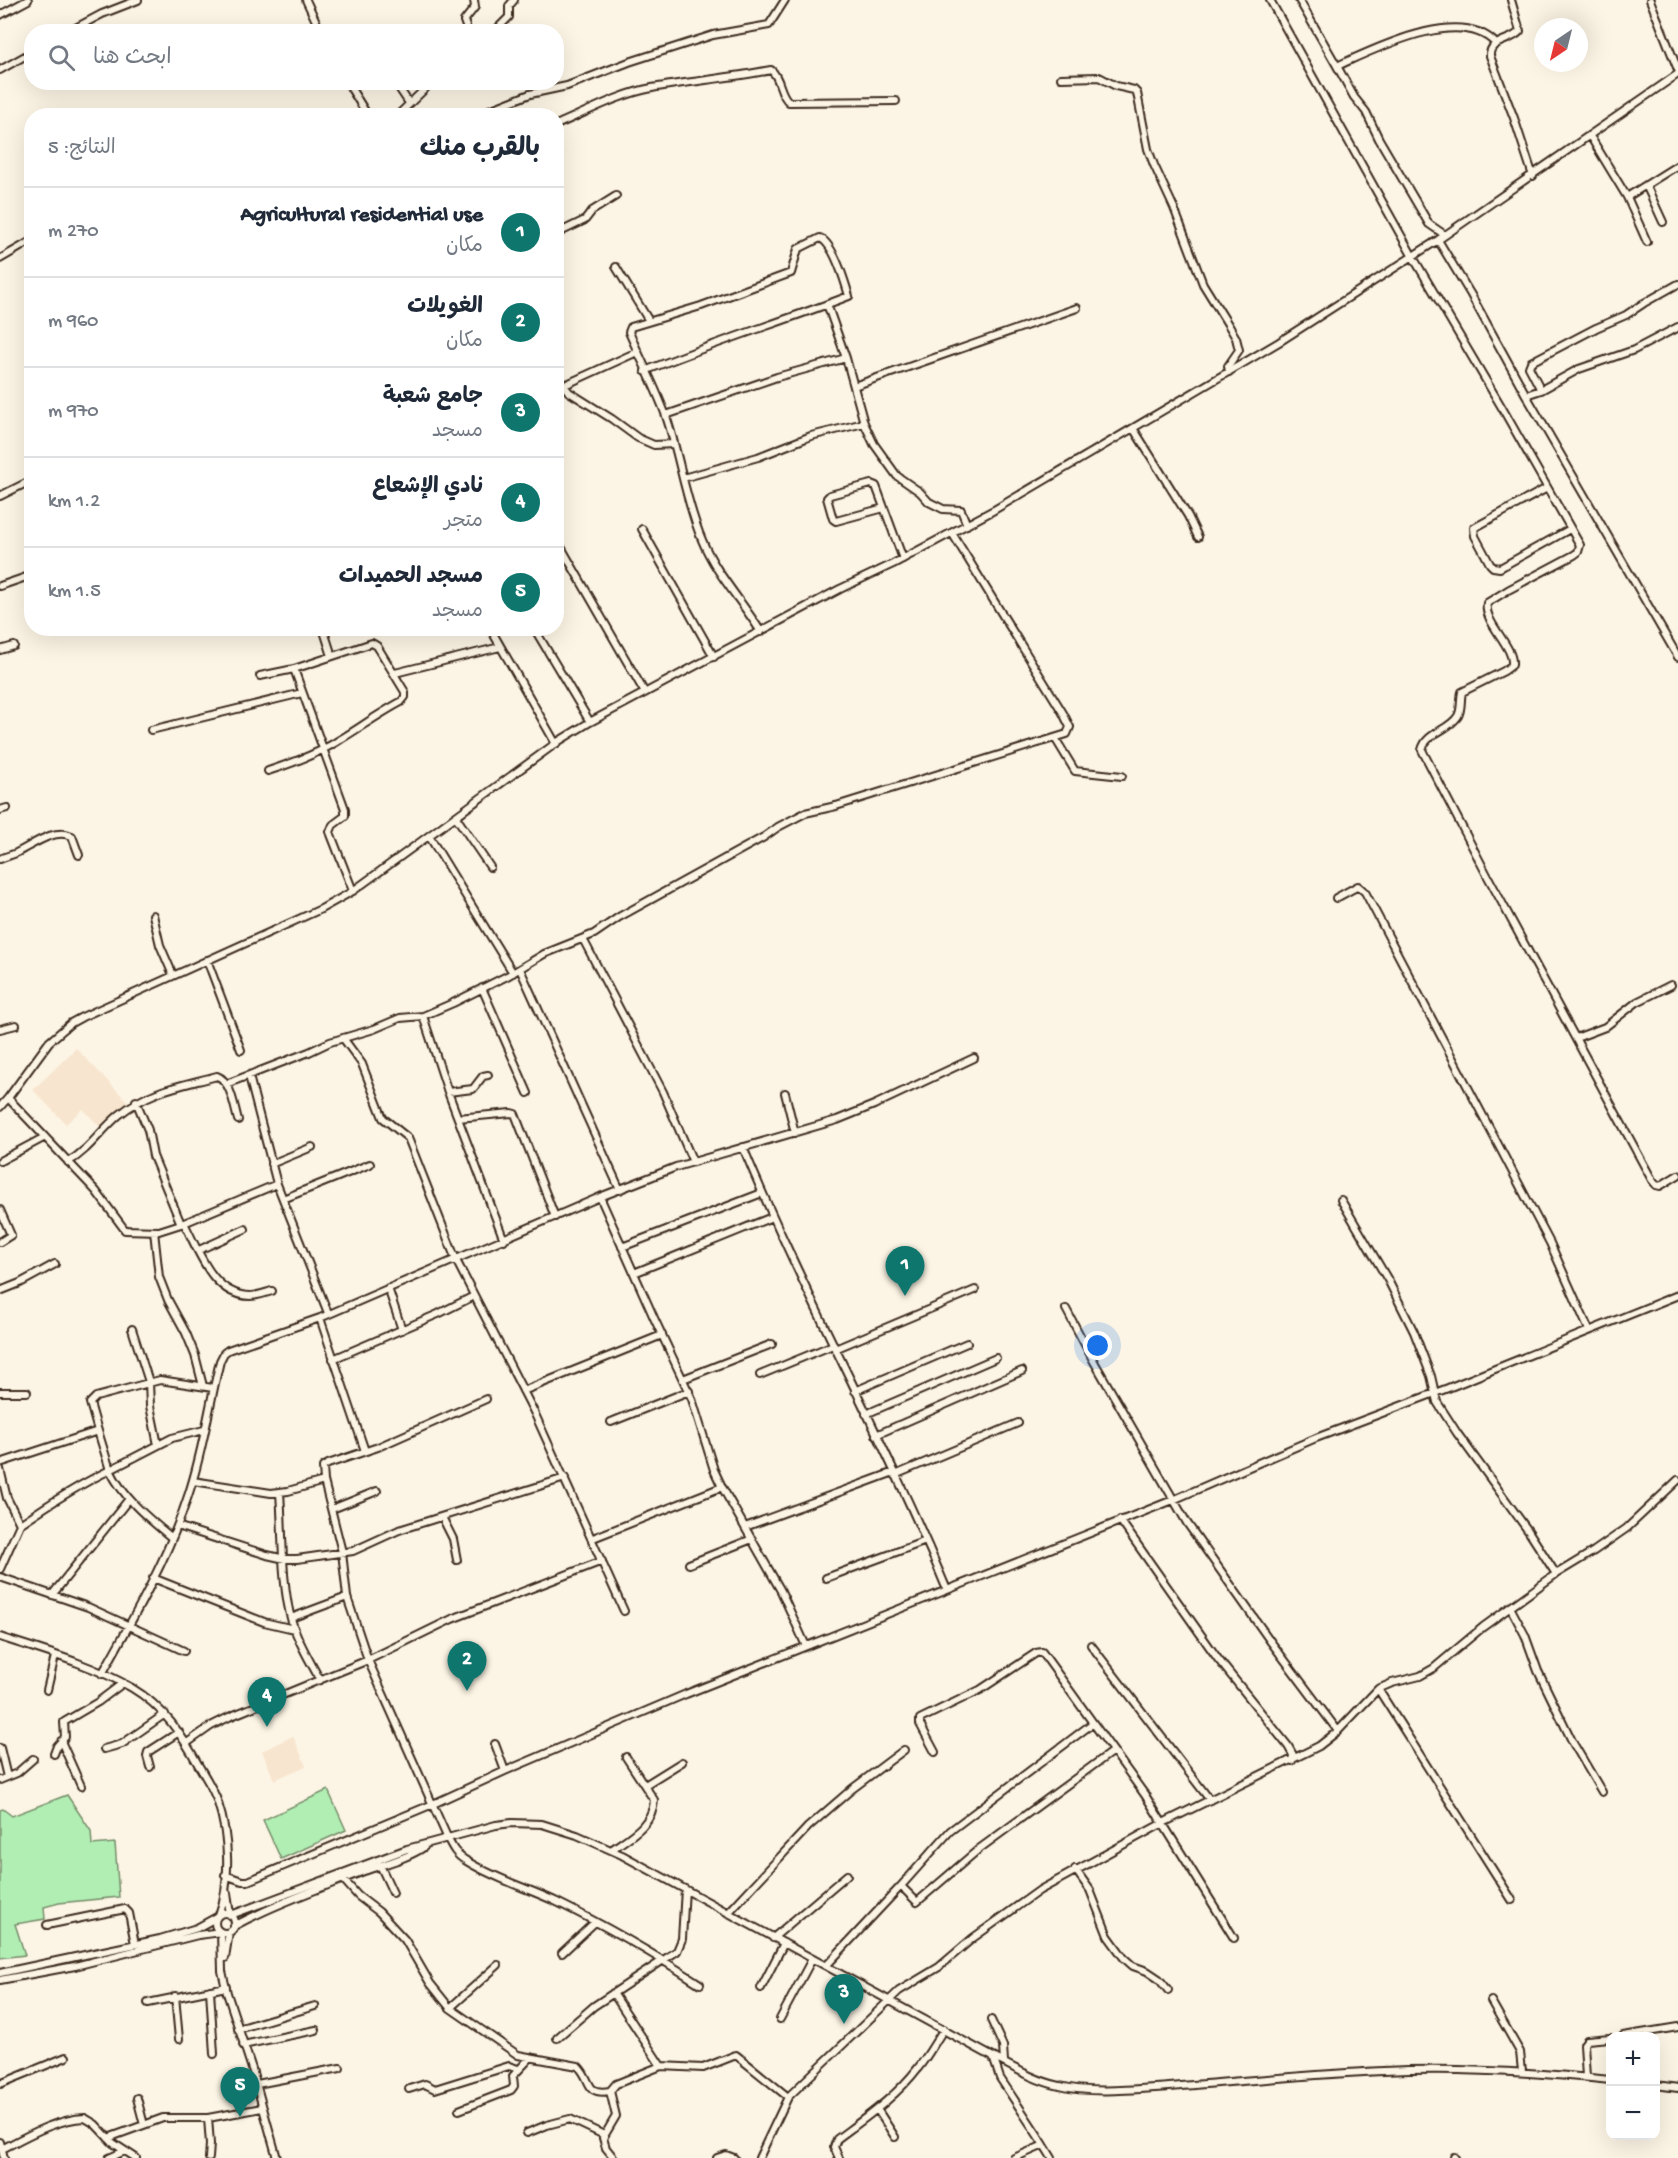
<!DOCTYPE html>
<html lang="ar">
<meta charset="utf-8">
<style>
body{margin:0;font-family:"Gochi Hand","Playpen Sans Arabic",sans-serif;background:#f2f2f3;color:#1f2937;direction:rtl}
.controls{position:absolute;right:18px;bottom:18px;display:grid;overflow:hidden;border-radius:12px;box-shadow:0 6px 24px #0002}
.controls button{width:54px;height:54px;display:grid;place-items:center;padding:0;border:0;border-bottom:2px solid #e0e1e3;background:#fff;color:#1f2937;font:30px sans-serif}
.compass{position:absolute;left:1534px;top:18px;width:54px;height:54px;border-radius:50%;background:#fff;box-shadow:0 6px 24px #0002;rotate:215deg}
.you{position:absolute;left:1098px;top:1346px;width:21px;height:21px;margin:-15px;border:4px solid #fff;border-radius:50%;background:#1a73e8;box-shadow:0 0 0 9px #1a73e833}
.badge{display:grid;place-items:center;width:39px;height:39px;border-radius:50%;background:#0f766e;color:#fff;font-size:20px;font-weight:700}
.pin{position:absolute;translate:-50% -50px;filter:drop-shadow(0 2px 3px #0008)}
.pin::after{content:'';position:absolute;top:32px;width:21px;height:18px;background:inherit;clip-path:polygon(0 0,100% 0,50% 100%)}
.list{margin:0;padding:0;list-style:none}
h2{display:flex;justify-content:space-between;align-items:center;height:78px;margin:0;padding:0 24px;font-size:26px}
h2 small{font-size:20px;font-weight:400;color:#747a83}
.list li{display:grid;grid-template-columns:39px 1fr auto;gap:18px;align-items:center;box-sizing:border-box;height:90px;padding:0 24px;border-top:2px solid #e0e1e3}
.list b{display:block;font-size:22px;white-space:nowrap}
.list p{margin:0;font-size:20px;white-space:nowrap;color:#747a83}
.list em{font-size:20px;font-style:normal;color:#747a83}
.icon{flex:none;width:33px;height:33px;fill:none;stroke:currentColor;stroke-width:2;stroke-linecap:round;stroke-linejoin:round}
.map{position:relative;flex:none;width:1678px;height:2158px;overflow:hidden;direction:ltr}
.search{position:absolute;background:#fff;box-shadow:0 6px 24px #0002;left:24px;top:24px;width:540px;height:66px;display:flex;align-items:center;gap:15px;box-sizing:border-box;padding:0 21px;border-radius:24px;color:#747a83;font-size:22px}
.panel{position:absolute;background:#fff;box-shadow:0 6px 24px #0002;left:24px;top:108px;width:540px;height:528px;border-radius:24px;direction:rtl}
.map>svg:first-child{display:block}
.built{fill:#f8e5cf}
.green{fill:#b1eeb4;stroke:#768c69;stroke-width:1.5}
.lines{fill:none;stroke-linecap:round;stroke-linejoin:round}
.minor-casing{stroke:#3b2a1e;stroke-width:10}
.minor{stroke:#fcf5e5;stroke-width:6}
</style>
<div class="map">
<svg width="1678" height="2158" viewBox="0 0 1678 2158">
<rect width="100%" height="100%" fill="#fcf5e5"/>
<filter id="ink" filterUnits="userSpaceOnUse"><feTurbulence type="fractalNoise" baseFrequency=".0167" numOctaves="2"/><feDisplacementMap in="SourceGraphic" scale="12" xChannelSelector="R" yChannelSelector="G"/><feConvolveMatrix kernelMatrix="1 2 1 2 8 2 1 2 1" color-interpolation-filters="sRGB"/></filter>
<g filter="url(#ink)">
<path class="built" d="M 76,1048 L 128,1102 L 101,1128 L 83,1109 L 66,1124 L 33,1090 Z
M 293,1736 L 306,1766 L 274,1780 L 262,1751 Z"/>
<path class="green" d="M 328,1790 L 346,1830 L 281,1859 L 263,1820 Z
M 67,1795 L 91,1831 L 92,1845 L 115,1843 L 119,1897 L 59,1903 L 44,1907 L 45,1919 L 15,1924 L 25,1955 L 0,1958 L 0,1810 L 3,1809 L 12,1816 Z"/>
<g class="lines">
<g class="minor-casing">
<path id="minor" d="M 306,0 L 321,32
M 1270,0 L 1413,257 L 1501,406 L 1580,545 L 1578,552 L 1574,555 L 1508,590 L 1487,603 C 1483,623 1514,645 1512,665 L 1504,671 L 1462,692 C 1460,700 1462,709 1458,716 C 1449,731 1426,732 1422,750 L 1487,875 L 1652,1180 L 1656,1185 L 1660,1186 L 1678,1175
M 1299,0 L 1337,66
M 1511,0 L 1520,31 C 1512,42 1489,39 1490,56 L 1514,118 L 1533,176
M 1650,0 L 1678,70
M 0,15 L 28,0
M 68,32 L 102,14 L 138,0
M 468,32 L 464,21 L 475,7 L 474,0
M 494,32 L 509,17 L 509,6 L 514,0
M 0,70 L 32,52
M 1061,78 L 1099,77 L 1116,86 L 1134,90 L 1137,93 L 1148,149 L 1154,165 L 1174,208 L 1203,284 L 1229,326 L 1236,338 L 1239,350 L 1228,366 L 1229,372
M 347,82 L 368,116
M 395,82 L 409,103
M 397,116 L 432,82
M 474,116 L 530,94 L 567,86 L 629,62 L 713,35 L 769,25 L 785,0
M 556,125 C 587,112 619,94 652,88 C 691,81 731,78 771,70 C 781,78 779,94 789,102 L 896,101
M 1590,136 L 1627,197 L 1647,242
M 1646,185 L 1663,222
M 1627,197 L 1678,165
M 556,234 L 585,220 L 592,211 L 616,196
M 1445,235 L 1429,224 L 1379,139 L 1366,112 L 1354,97 L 1337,66 C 1375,49 1461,5 1496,44
M 1438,240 L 1471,295 L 1526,395 L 1541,390 L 1579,369 L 1634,350 L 1678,327
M 0,259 L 31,241
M 616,267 L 649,321
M 827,304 L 846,358 L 864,423 L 874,444 L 897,476 L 920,492 L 929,502 L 943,509 L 961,510 L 967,525
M 645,371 C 712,343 782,322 849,296 C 845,282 834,244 820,238 L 798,249 L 791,273 L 701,306 L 631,327 L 629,332 C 641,360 656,388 666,416 C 680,457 685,500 702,540 C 716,574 742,601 761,632
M 556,376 L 569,392 L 612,419 L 638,438 L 654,445 L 674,444
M 854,386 L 1077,308
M 556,389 L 637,352
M 1541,390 L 1529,367 L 1531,362 L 1596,328 L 1626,315 L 1644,303 L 1678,284
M 1526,395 L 1678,657
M 666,415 L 777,377 L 846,358
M 1133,428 L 1188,516 L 1198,537
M 683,478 L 758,457 L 811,436 L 864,423
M 1547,488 L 1474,528 L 1475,536 L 1490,564 L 1493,567 L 1500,568 L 1570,529
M 0,496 L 32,480
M 884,508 L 836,521 L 833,519 L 827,498 L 830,495 L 871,484 L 876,486 L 903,559
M 642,529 L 714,657
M 561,547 L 645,693
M 0,586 L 32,575
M 323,628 L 332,656
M 490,628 L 556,744
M 534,628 L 590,722
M 0,650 L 14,646
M 294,669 L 345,809 L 345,816 L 333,825 L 330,832 L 353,891
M 395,673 L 500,647
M 260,676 L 294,669 L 372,643 L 377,646 L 405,692 L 405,697 L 401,702 C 380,713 361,727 341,739 C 320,753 293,763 268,771
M 151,730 L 302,693
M 1055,738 L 1075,771 L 1122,776
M 0,810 L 7,808
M 456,817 L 490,867
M 429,836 L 513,973
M 0,859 C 6,856 13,855 18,852 C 34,844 54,828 72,836 L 79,855
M 1336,898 L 1358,886 L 1365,892 L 1550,1243 L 1589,1330
M 153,915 L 160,945 L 173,975
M 583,939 L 663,1092 L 693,1162
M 207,960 L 241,1050
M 520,969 L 620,1190
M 482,988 L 528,1093
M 423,1016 L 448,1092 L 504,1240
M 0,1029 L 16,1025
M 343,1038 L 362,1064 L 383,1118 L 408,1138 L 456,1260 L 534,1412 L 624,1611
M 1576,1038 L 1605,1027 L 1637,1002 L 1671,985
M 249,1076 L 277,1184 L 328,1313
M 226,1084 L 309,1052 L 330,1042 L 374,1029 L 400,1018 L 423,1016 L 453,1003 L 509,975 L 544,954 L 594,934 L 619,917 L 764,837 L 778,827 L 805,813 L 836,806 L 1067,734 L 1070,727 L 1063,713 L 952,533
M 448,1092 L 473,1089 L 483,1076 L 488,1075
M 785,1093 L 795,1133
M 8,1098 L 96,1191 L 125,1230 L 159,1231 L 184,1223 L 277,1184
M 136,1101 L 148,1130 L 153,1156 L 181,1224
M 0,1107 L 8,1098 L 49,1042 L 71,1023 L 82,1017 L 321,909 L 353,891 L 559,741 L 590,722 L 840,589 L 893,564 L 994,510 L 1279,342 L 1438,240 L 1678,74
M 458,1118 L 511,1113 L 515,1114 L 555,1217
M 743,1147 C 805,1297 885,1440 947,1590
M 0,1161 L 45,1137
M 68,1162 C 88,1151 101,1130 119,1115 C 149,1090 181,1086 217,1076 C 231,1081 234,1106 238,1120
M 271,1164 L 312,1147
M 600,1197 L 654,1318 L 692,1399 L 714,1470 L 722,1487 L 781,1591 L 806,1646
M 283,1199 L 370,1164
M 1341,1200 L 1388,1280 L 1414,1332 L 1431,1376 L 1437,1402 L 1457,1433 L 1529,1532 L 1556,1574
M 0,1210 L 11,1235 L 0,1242
M 184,1223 C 199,1251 212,1295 250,1296 C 257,1296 265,1293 272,1291
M 154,1231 L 159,1277 L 168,1300 L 186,1333 L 195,1355 L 203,1386
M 622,1247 L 762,1193
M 199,1250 L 245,1229
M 634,1273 L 772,1217
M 388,1288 L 402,1330
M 0,1291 L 20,1283 L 55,1264
M 1066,1309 L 1092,1358 L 1187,1523 L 1271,1642 L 1338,1731
M 320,1318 L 365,1451
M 132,1329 L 149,1382 L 150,1406 L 158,1445
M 835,1349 L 975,1290
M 333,1359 L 438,1314 L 474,1296
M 760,1375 L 833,1345
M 683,1379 L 772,1344
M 523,1391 L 662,1335
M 855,1391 L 967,1343
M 0,1392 L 27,1392
M 486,1399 L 378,1447 L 328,1464 L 323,1467 L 324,1481 L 342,1552 L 347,1597 L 368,1660 L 448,1839 C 452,1847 456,1855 465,1860 C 493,1878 527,1888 557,1902 C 606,1926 654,1954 700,1984
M 866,1414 L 996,1358
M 611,1422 L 689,1391
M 98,1431 L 90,1403 L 96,1397 L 160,1380 L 213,1388
M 876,1435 L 1022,1371
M 0,1463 L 98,1431 L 110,1470 L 172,1438 L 204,1430
M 0,1469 L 7,1498 L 20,1524 C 49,1504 78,1485 110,1470 C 124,1499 148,1518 172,1538
M 895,1475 L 1018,1423
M 193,1481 L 271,1493 L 288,1491 L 324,1481
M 280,1493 C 283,1531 281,1586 292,1622 C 298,1642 310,1661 320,1680
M 332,1509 L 377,1491
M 442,1517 L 453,1539 L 457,1560
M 1120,1520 L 1218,1659 L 1288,1746 L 1293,1755 L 1292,1761
M 177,1526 L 267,1555 L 285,1559 L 297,1559 L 353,1551 L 399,1530 L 565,1478
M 745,1527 L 894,1472
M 593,1538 L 722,1487
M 689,1564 L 752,1539
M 0,1569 L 20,1524
M 0,1577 L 88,1607 L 184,1651
M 153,1578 L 264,1622 L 294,1629
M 826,1578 L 926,1541
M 52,1595 L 129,1499
M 1510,1607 L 1525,1635 L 1538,1671 L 1573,1743 L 1602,1792
M 291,1618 L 347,1597
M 0,1637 C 43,1651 93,1665 132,1688 C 164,1707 182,1735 199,1766 C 206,1778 214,1790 218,1803 C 229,1836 231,1882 219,1915
M 1091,1645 L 1210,1800
M 102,1674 C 134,1617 168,1558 188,1496 C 203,1452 209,1406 220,1361 L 224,1353 L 228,1350 L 320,1318 L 600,1197 L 676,1167 L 837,1120 L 874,1105 L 974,1058
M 1378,1689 L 1512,1900
M 47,1690 L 55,1656
M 61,1741 L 81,1786
M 187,1743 L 211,1726 L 229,1717 L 368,1660 L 452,1619 L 602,1561
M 495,1744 L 505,1771
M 0,1748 L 7,1777
M 104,1749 L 122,1744 L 165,1714
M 935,1752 L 920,1724 L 920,1719 L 980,1690 L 1036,1653 L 1042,1652 L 1145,1795 L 1234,1938
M 54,1754 L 57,1746 L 65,1737 L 64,1722 L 98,1702 L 123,1683
M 150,1767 L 147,1756 L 148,1752 L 179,1732
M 0,1780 L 17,1773 L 33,1759
M 645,1785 L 682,1762
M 611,1850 C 629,1837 653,1825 654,1800 L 626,1757
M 380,1865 L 393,1893
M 1075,1869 L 1090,1890 L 1108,1936 L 1124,1958 L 1133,1966 L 1147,1971 L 1159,1979 L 1168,1990
M 225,1875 L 242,1881 L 248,1881 L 433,1804 L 505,1771 L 686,1694 L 1173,1500 L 1316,1438 L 1448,1388 L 1678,1295
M 343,1879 L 358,1896 L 379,1912 L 405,1940 L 430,1983 L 450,2008 L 518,2055 L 578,2066 C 593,2081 584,2095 610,2091 L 616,2084 L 661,2066 L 613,1993
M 901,1886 L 950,1831 L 1093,1723
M 227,1893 L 230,1915
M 728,1913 L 808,1827 L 852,1789 L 904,1750
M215 1923a10 10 0 1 1 20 0a10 10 0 1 1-20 0Z
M 231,1915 L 407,1849 L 496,1825 L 512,1823 L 542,1824 L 577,1835 L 622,1855 L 993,2057 C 1014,2068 1036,2081 1060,2086 C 1090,2094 1137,2089 1169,2087 C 1240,2082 1311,2074 1383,2071 C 1459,2067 1534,2072 1610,2080
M 47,1925 L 125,1909 L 129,1913 L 135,1944
M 234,1926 C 275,1904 321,1888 364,1871 C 384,1864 406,1859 424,1847
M 773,1938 L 847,1875
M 562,1953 L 595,1922
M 225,1958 L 229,1932
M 826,1966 L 901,1886 L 917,1902 L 979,1849 L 1113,1751
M 0,1973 L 160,1939 L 197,1928 L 217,1917
M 0,1980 L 75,1966 L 198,1935 L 221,1932 L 222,1971 L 227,1993 L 252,2069 L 277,2158
M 761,1988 L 784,1943
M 210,1990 L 214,2054
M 175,1996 L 179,2039
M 1491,2001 L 1520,2052 L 1522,2071
M 148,2003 L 226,1987
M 450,2008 L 498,1965
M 780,2019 L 812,1959
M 991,2020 L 1003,2046 L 1004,2062
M 238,2029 L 315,2006
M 1623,2036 L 1678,2027
M 557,2038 L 594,2006 L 677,1951 L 682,1939 L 685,1889
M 243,2045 L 316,2030
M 993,2057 L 1000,2078 L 1044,2145 L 1014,2158
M 661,2066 L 703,2068 L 736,2055 L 788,2097 L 899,1991 L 939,1967 L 973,1938 L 1040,1890 L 1163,1823 L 1319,1746 L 1338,1731 L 1378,1689 L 1392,1683 L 1420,1676 L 1434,1668 L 1483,1627 L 1556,1574 L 1594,1551 L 1627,1528 L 1678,1480
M 1586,2077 L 1584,2044 L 1587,2040 L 1610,2038
M 0,2084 L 66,2057
M 257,2084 L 340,2068
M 1656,2085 L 1678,2088
M 409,2089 L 425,2084 L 435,2089 L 509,2066 L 518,2069
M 610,2091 L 616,2116 L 603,2138 L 606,2148 L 614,2158
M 137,2098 L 144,2125
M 877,2109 L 895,2137
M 459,2110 L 511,2090 L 514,2086 L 513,2076 L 530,2058
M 208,2118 L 210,2144 L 209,2158
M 527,2133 L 547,2125 L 570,2119 L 604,2135
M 108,2138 L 163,2118 L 208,2118 L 262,2108
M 0,2142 L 4,2158
M 1044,2145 L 1052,2158
M 2,2149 C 27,2136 56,2119 85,2118 L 95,2124 L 113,2143 L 136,2158
M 1454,2157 L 1455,2158
M 109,2158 L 125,2151
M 717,2158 L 726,2155 L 734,2158
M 759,2158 L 788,2097
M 839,2158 L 834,2147 L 837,2139 C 865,2118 896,2097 918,2068 C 928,2056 935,2042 944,2029"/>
</g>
<use href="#minor" class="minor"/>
</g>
</g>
</svg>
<div class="controls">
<button>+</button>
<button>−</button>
</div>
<svg class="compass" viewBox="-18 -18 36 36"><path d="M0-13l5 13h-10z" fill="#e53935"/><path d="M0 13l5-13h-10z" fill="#747a83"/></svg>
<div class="you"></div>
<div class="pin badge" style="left:905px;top:1296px">1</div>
<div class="pin badge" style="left:467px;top:1691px">2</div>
<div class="pin badge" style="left:844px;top:2024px">3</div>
<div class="pin badge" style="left:267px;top:1727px">4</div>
<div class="pin badge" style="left:240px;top:2117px">5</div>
<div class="search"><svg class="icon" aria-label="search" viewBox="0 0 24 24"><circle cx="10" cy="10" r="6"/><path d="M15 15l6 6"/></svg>ابحث هنا</div>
<section class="panel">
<h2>بالقرب منك<small>النتائج: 5</small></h2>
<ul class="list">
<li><span class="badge">1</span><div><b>Agricultural residential use</b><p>مكان</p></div><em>270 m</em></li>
<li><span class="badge">2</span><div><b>الغويلات</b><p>مكان</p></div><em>960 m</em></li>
<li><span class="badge">3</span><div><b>جامع شعبة</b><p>مسجد</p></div><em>970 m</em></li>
<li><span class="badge">4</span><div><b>نادي الإشعاع</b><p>متجر</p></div><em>1.2 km</em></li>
<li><span class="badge">5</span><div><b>مسجد الحميدات</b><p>مسجد</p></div><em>1.5 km</em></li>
</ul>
</section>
</div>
